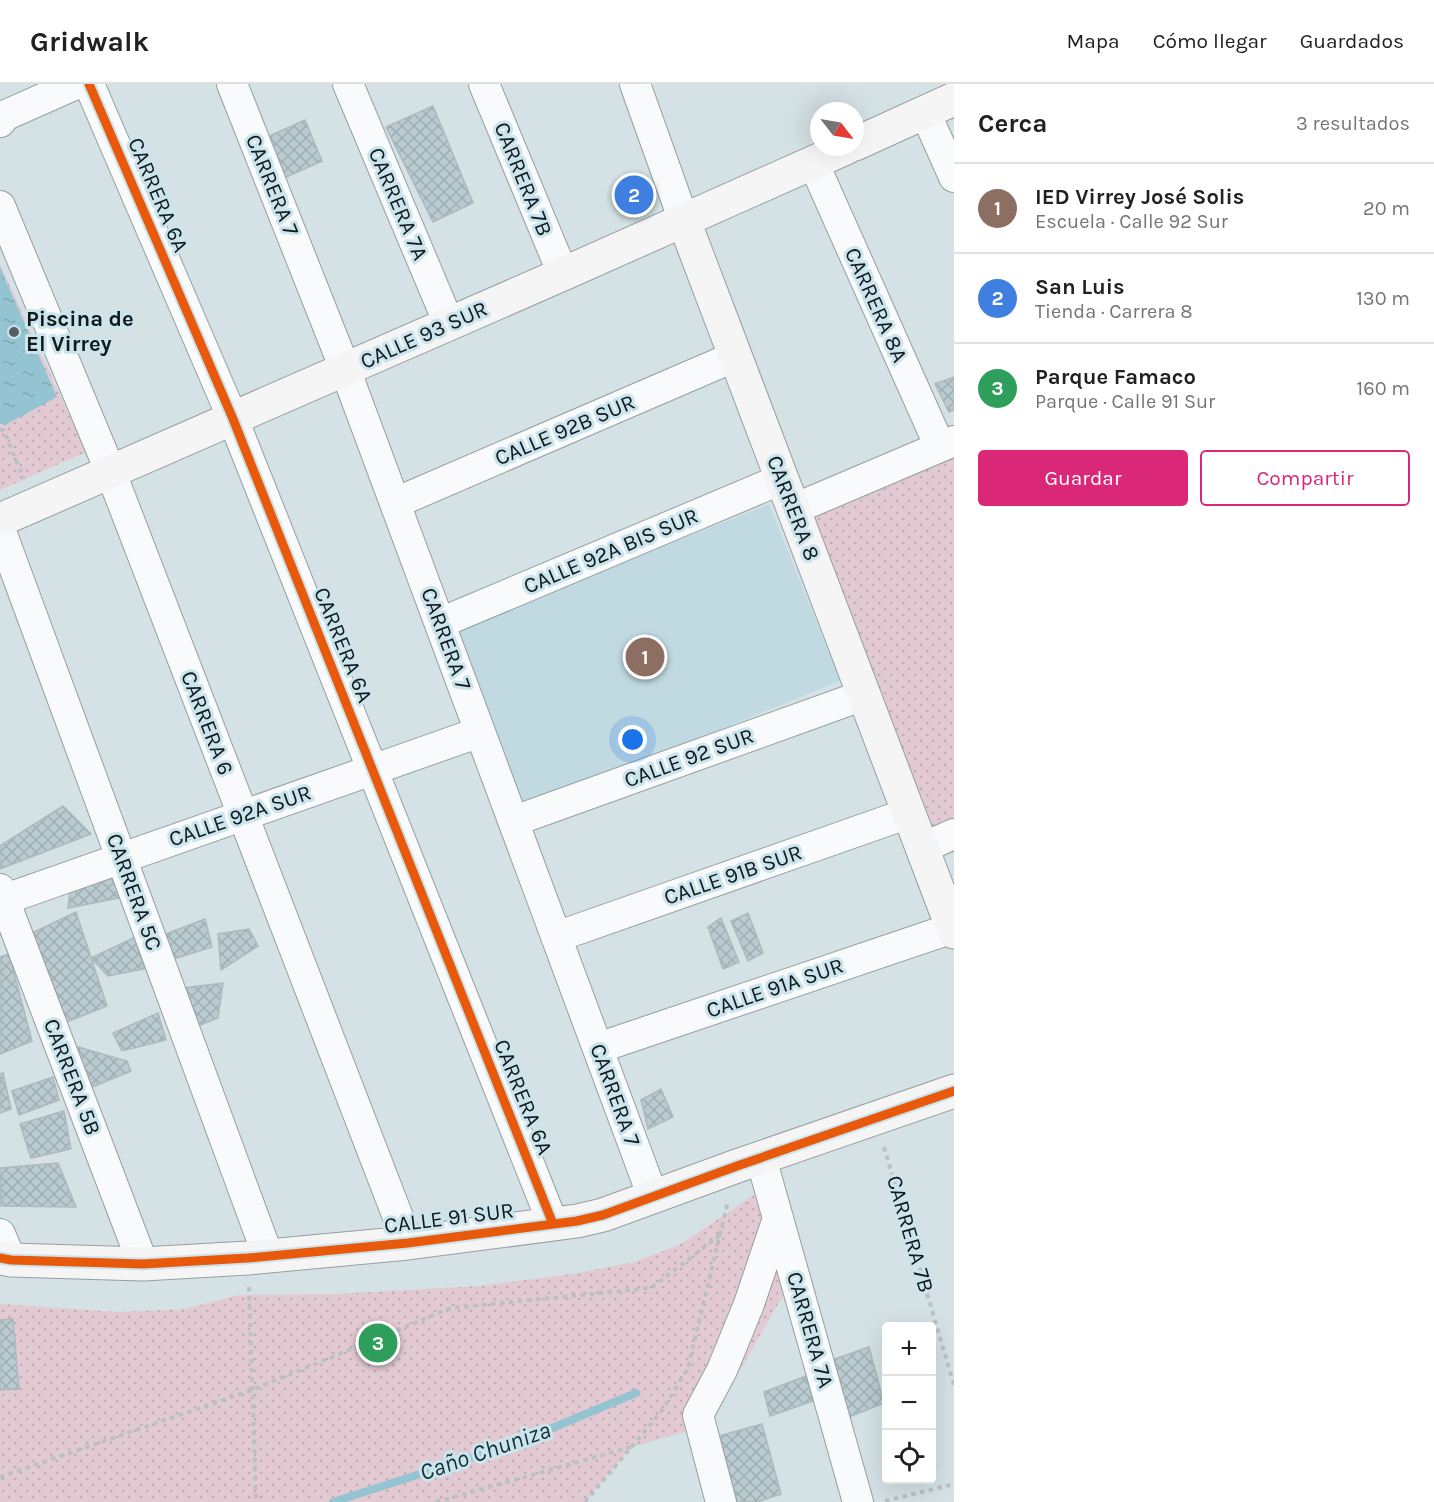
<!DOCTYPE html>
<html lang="es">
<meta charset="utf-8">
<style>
body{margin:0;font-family:Karla,sans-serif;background:#f2f2f2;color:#202124}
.controls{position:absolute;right:18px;bottom:18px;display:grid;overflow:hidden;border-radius:6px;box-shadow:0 6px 24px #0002}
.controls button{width:54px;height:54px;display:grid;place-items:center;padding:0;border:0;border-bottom:2px solid #e0e0e0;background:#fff;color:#202124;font:30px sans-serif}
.compass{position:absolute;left:810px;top:18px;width:54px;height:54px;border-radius:50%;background:#fff;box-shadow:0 6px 24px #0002;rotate:121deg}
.you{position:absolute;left:633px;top:656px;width:21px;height:21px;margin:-15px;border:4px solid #fff;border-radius:50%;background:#1a73e8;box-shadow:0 0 0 9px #1a73e833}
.badge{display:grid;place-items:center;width:39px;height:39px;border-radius:50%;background:#db2777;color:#fff;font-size:20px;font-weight:700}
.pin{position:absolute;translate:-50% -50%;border:3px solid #fff;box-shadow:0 2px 6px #0006}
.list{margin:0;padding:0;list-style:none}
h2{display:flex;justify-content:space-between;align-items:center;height:78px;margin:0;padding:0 24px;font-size:26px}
h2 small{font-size:20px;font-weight:400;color:#757577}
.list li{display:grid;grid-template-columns:39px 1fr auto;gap:18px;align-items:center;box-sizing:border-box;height:90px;padding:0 24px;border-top:2px solid #e0e0e0}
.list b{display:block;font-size:22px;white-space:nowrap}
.list p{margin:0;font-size:20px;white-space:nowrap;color:#757577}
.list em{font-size:20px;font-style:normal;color:#757577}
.actions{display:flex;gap:12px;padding:18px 24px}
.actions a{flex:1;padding:14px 0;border:2px solid #db2777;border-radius:6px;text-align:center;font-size:21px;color:#db2777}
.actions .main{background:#db2777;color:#fff}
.icon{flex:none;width:33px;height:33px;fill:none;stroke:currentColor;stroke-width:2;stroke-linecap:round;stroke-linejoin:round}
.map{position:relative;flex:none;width:954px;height:1418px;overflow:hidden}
header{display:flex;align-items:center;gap:36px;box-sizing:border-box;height:84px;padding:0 30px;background:#fff;border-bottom:2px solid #e0e0e0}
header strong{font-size:28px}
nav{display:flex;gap:33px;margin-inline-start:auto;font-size:21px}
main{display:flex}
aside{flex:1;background:#fff}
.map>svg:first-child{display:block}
.built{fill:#c1dae2}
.park{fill:url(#park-dots)}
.water{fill:url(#water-ripples)}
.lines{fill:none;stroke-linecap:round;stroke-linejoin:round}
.stream{stroke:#94c4d2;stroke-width:8}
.building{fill:url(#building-cross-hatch);stroke:#aeb9bc;stroke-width:1.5}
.street-casing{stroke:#959fa2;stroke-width:32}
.secondary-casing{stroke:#959fa2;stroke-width:35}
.path{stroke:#bbc1c2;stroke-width:4;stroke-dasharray:4.5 4.5;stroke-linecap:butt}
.street{stroke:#f9fafb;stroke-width:30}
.secondary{stroke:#f5f5f6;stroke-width:33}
.cycleway-casing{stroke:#cce5ed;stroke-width:13}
.cycleway{stroke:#e8590c;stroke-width:9}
.poi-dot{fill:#556063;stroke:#cce5ed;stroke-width:2}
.labels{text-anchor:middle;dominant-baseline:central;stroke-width:6;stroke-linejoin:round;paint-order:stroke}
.street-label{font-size:22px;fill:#111a1d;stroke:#cce5ed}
.poi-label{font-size:22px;font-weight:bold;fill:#111a1d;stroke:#cce5ed;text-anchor:start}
.water-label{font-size:24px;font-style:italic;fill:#13323b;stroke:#cce5ed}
</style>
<header>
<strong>Gridwalk</strong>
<nav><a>Mapa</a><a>Cómo llegar</a><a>Guardados</a></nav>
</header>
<main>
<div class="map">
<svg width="954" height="1418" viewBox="0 0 954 1418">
<defs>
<pattern id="park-dots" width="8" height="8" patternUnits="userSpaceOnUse" patternTransform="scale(1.5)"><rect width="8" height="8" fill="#e3cad2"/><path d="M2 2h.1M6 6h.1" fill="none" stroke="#c2adb4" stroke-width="1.8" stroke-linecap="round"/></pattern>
<pattern id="water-ripples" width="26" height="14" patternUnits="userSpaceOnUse" patternTransform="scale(1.5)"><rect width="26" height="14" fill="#94c4d2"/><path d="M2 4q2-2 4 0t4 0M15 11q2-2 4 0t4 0" fill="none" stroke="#7fa8b4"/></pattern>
<pattern id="building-cross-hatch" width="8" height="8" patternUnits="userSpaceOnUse" patternTransform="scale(1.5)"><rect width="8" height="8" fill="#b9cbd0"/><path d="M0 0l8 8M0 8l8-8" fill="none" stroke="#9eaeb2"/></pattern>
</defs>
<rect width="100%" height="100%" fill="#d4e1e5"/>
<path class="built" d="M 769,420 L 840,597 L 520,726 L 450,549 Z"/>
<path class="park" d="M 0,180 L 86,368 L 0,406 Z
M 954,373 L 954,735 L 931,744 L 813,432 Z
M 754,1111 L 786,1206 L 738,1290 L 699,1331 L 702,1343 L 631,1363 L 585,1418 L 0,1418 L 0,1220 L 118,1228 L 186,1225 L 238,1211 L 336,1210 L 479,1202 L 572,1190 L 635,1178 L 681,1160 Z"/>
<path class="water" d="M 0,183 L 57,313 L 5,341 L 0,339 Z"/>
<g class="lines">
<path class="stream" d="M 333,1418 L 514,1360 L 636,1309"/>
</g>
<path class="building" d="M 433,22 L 473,119 L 433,138 L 386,43 Z
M 305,36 L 322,77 L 277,97 L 261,56 Z
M 954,293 L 954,326 L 949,328 L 935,300 Z
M 63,722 L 91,750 L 0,785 L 0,762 Z
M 114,794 L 124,813 L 68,824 L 70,807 Z
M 76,828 L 107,922 L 59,941 L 26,852 Z
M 748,829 L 763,869 L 748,877 L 731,837 Z
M 721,834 L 739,878 L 723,885 L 708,843 Z
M 205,835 L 212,863 L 170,876 L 161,852 Z
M 249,845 L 258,862 L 221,886 L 218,850 Z
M 135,853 L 144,885 L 108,892 L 91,874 Z
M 9,870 L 32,957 L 0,970 L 0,873 Z
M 223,899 L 218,934 L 193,944 L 183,904 Z
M 158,929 L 166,956 L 122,967 L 113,949 Z
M 71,961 L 127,977 L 131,987 L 85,1006 Z
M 3,989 L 11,1025 L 0,1029 L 0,990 Z
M 53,993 L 59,1016 L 19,1031 L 12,1007 Z
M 661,1005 L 673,1033 L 648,1045 L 641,1016 Z
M 64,1027 L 71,1065 L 31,1074 L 20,1040 Z
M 58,1079 L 76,1123 L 1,1122 L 0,1084 Z
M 13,1235 L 19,1305 L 0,1306 L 0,1236 Z
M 869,1263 L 884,1319 L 839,1337 L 823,1279 Z
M 806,1292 L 813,1317 L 770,1332 L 764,1308 Z
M 762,1340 L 781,1410 L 757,1418 L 737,1418 L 719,1352 Z"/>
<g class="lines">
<g class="street-casing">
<path id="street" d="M 89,0 L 233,335 L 553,1140
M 232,0 L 345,285 L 653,1113
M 348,0 L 449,240
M 484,0 L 563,190
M 635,0 L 684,137
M 925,28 L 954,93
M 0,38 L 6,31 L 76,0
M 813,78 L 940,363
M 0,122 L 111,389 L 408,1159
M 395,419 L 736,272
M 794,425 L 954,357
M 0,445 L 268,1172
M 440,539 L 782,395
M 514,737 L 864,611
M 922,764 L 954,750
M 0,805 L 143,1180
M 0,817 L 480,648
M 556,853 L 909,729
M 598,964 L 953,844
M 761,1074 L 858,1418
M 0,1150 L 11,1176
M 721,1418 L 698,1331 L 722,1286 L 749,1220 L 778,1134"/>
</g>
<g class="secondary-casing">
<path id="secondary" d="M 855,60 L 954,15
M 684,137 L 954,848
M 0,436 L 563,190 L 848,63
M 0,1174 L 11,1176 L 143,1180 L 248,1174 L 408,1159 L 577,1137 L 603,1131 L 737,1082 L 954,1007"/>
</g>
<path class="path" d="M 0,345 L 4,347 L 24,395
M 884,1063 L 954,1301
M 249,1203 L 256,1418
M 0,1393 L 252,1306 L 451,1224 L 651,1204 L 720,1151
M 885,1417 L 954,1400
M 436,1418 L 631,1363
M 585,1418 L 661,1328 L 688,1284 L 728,1117"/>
<use href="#street" class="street"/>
<use href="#secondary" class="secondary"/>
<g class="cycleway-casing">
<path id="cycleway" d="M 89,0 L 233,335 L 553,1140
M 0,1174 L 11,1176 L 143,1180 L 248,1174 L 408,1159 L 577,1137 L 603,1131 L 737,1082 L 954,1007"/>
</g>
<use href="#cycleway" class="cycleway"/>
</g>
<circle class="poi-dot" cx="14" cy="248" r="6"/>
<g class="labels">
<g class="street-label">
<text transform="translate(523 95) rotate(68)">CARRERA 7B</text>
<text transform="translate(272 101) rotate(68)">CARRERA 7</text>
<text transform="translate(158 111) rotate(67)">CARRERA 6A</text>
<text transform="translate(398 120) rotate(67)">CARRERA 7A</text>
<text transform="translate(876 221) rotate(66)">CARRERA 8A</text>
<text transform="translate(424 251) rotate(-24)">CALLE 93 SUR</text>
<text transform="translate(565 346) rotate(-23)">CALLE 92B SUR</text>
<text transform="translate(793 424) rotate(69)">CARRERA 8</text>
<text transform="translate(611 467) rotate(-23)">CALLE 92A BIS SUR</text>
<text transform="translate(446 555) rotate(70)">CARRERA 7</text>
<text transform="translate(343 561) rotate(68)">CARRERA 6A</text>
<text transform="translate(207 639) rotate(69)">CARRERA 6</text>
<text transform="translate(689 674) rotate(-20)">CALLE 92 SUR</text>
<text transform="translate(240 732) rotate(-19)">CALLE 92A SUR</text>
<text transform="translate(733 791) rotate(-19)">CALLE 91B SUR</text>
<text transform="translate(134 808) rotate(70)">CARRERA 5C</text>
<text transform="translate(775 904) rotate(-19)">CALLE 91A SUR</text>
<text transform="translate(72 993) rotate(69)">CARRERA 5B</text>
<text transform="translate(615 1011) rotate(70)">CARRERA 7</text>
<text transform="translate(523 1013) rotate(68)">CARRERA 6A</text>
<text transform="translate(449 1134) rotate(-7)">CALLE 91 SUR</text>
<text transform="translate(910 1150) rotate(74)">CARRERA 7B</text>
<text transform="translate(810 1246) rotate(74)">CARRERA 7A</text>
</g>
<g class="poi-label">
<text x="26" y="235">Piscina de<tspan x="26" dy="25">El Virrey</tspan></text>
</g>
<g class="water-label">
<text transform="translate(485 1367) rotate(-19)">Caño Chuniza</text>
</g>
</g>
</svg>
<div class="controls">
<button>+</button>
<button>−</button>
<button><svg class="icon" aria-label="locate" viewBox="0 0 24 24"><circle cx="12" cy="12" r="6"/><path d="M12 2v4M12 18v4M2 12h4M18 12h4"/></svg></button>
</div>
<svg class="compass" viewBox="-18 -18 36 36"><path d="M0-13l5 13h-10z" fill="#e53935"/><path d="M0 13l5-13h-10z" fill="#757577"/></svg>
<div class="you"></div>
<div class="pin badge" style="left:645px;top:573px;background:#8d6e63">1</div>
<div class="pin badge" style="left:634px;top:111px;background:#3f7fe0">2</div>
<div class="pin badge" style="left:378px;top:1259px;background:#2e9e5b">3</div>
</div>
<aside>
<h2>Cerca<small>3 resultados</small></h2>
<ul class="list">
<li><span class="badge" style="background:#8d6e63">1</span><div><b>IED Virrey José Solis</b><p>Escuela · Calle 92 Sur</p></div><em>20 m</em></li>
<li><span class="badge" style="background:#3f7fe0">2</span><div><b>San Luis</b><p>Tienda · Carrera 8</p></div><em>130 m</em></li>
<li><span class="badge" style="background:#2e9e5b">3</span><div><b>Parque Famaco</b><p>Parque · Calle 91 Sur</p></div><em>160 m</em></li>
</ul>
<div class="actions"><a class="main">Guardar</a><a>Compartir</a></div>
</aside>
</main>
